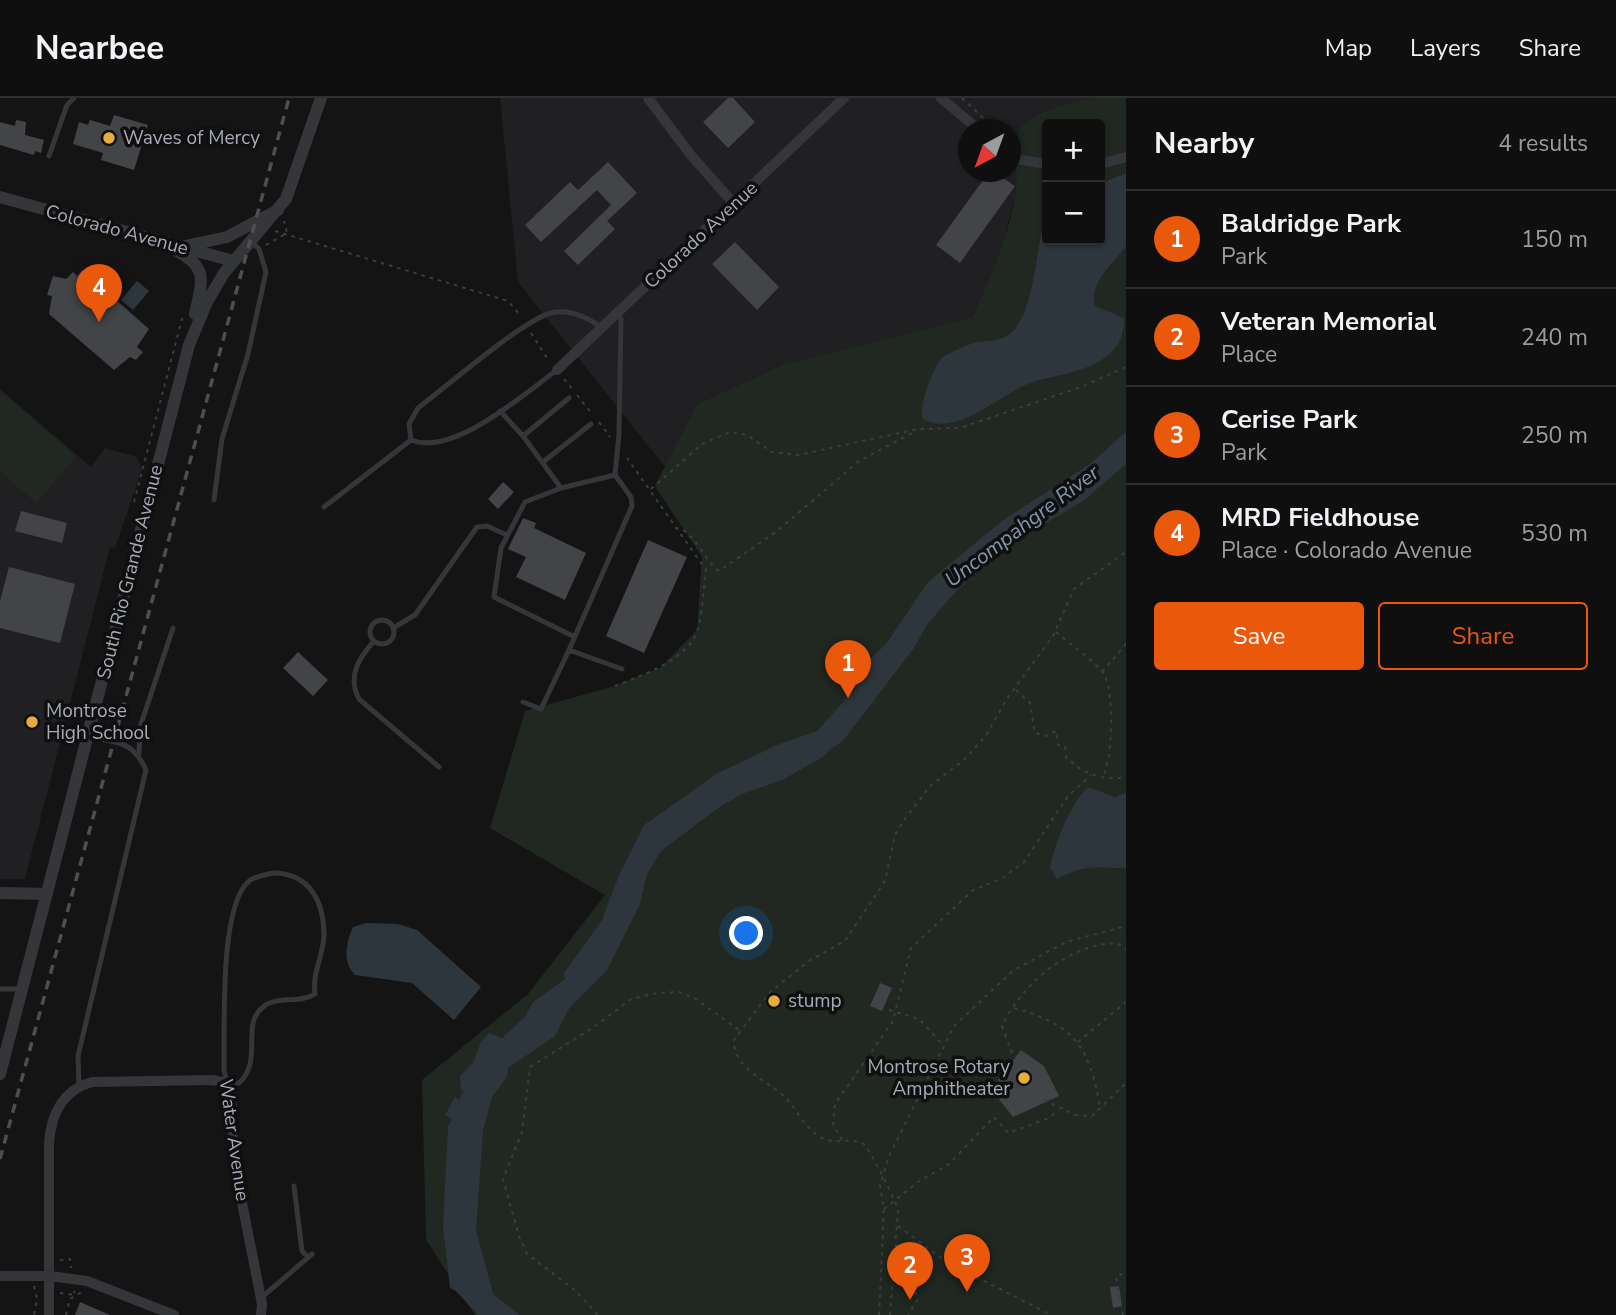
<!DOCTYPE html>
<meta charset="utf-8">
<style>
body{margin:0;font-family:"Nunito Sans",sans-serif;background:#181819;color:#f1f3f6}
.controls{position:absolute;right:21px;top:21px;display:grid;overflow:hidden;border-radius:7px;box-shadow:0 2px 5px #0004}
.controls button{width:63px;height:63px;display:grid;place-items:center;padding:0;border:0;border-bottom:2px solid #2f2f30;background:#0f0f10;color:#f1f3f6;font:35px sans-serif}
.compass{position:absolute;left:958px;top:21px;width:63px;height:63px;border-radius:50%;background:#0f0f10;box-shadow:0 2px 5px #0004;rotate:221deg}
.you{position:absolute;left:747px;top:836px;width:24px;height:24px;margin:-18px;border:5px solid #fff;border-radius:50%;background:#1a73e8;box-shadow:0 0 0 10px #1a73e833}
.badge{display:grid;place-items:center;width:46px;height:46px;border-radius:50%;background:#ea580c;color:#fff;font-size:23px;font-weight:700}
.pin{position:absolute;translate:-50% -58px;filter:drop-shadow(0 2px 4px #0008)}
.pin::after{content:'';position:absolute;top:37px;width:24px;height:21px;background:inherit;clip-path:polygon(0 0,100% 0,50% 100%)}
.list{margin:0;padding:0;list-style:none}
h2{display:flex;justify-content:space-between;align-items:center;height:91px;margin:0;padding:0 28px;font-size:30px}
h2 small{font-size:23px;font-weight:400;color:#9b9c9f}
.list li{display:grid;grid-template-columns:46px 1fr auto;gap:21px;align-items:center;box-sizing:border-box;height:98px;padding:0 28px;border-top:2px solid #2f2f30}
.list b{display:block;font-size:26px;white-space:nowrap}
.list p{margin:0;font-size:23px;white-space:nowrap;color:#9b9c9f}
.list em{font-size:23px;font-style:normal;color:#9b9c9f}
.actions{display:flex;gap:14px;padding:21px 28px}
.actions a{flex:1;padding:16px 0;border:2px solid #ea580c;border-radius:7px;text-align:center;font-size:24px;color:#ea580c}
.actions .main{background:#ea580c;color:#fff}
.map{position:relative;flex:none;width:1126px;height:1217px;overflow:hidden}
header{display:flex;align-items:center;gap:42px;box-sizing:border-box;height:98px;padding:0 35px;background:#0f0f10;border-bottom:2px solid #2f2f30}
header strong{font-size:33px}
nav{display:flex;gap:38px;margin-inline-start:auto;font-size:24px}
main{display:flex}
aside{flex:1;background:#0f0f10}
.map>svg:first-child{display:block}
.built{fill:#202022;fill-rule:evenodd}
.green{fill:#202821;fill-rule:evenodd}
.water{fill:#2e363d}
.building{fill:#434448}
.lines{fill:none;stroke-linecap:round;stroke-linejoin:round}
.path{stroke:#3b3d41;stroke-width:2;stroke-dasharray:3.5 5;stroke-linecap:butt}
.service{stroke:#35363a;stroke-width:5}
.minor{stroke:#35363a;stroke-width:10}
.tertiary{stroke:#35363a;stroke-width:12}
.rail{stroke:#4c4e53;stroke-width:3.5;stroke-dasharray:9 7;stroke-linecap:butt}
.poi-dot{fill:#e7ad3a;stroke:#0f0f10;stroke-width:2.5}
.labels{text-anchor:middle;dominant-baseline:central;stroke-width:7;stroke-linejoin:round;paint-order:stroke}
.poi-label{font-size:19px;fill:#a6abb5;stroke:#0f0f10;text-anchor:start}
.street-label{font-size:19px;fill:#a6abb5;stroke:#0f0f10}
.water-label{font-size:21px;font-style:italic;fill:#7f98ae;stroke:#0f0f10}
</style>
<header>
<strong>Nearbee</strong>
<nav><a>Map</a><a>Layers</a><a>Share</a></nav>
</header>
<main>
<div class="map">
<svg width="1126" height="1217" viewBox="0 0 1126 1217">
<rect width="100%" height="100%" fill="#141415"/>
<path class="built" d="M 500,0 L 1092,0 L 1050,11 L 1013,47 L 1017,89 L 999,163 L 972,219 L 784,266 L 697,306 L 665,369 L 518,184 ZM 968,32 L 1010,32 L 1010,74 L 968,74 Z
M 0,291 L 91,369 L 105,350 L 137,359 L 142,371 L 115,450 L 110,449 L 25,781 L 0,781 Z"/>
<path class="green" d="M 1092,0 L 1126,0 L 1126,1217 L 475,1217 L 426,1142 L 422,982 L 528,896 L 605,797 L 490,730 L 525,613 L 615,588 L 660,570 L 697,532 L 702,459 L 655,388 L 697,306 L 784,266 L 972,219 C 991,179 1010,136 1016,91 C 1019,72 1007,51 1019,33 C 1033,11 1070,6 1092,0 ZM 1047,26 L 1100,26 L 1100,142 L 1047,142 Z
M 0,292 L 76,359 L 36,405 L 0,373 Z"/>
<path class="water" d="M 1126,75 L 1126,149 C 1113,164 1088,187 1095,208 L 1124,220 C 1126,272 1062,275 1033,284 C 1003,293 961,339 924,322 C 916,312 934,270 942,259 C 951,255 961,249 971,246 C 981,242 994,244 1003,240 C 1036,227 1036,142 1047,110 L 1047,142 L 1100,142 L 1100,86 Z
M 137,183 L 149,193 L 133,212 L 121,202 Z
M 1126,334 L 1126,366 L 1083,403 L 1012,445 L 958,491 L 926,528 L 914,550 L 842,644 L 830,651 L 823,659 L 782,682 L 742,696 L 718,710 L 661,753 L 647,776 L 640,806 L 607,872 L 570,909 L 555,938 L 508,970 L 507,979 L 492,999 L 483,1033 L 476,1132 L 493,1196 L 520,1217 L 478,1217 L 456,1193 L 450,1190 L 443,1129 L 448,1029 L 452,1021 L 445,1017 L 455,999 L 459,1002 L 464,992 L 461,992 L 460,978 L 473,965 L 481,944 L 489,935 L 502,940 L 525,919 L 533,904 L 565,881 L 564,875 L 602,822 L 619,777 L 644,727 L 718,675 L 777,647 L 817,633 L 855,591 L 863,568 L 886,546 L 928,484 L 1002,423 L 1090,366 Z
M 1088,689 L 1115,699 L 1126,695 L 1126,770 C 1098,770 1084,766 1057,781 L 1050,770 C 1054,747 1071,704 1088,689 Z
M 366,825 L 398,826 L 417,832 L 481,889 L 454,922 L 412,885 L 355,877 C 342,864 346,844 353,829 Z"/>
<path class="building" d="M 728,0 L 733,0 L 755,24 L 728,50 L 703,24 Z
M 114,17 L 148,27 L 134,72 L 101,62 L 103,55 L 73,46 L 79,24 L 88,27 L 90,22 L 110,28 Z
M 16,22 L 26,24 L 25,37 L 44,42 L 41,55 L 35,53 L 34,57 L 0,47 L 0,24 L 15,28 Z
M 608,64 L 637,95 L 607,123 L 615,131 L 578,167 L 564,153 L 611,107 L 597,92 L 541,144 L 525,127 L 570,84 L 578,92 Z
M 989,74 L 994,74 L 1015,88 L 960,165 L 936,147 Z
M 735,144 L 779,189 L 757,212 L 712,166 Z
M 82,172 L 149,231 L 137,249 L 143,254 L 136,262 L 130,259 L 114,272 L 49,216 L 52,198 L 47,197 L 53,178 L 66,181 L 73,174 L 77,178 Z
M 503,384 L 514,394 L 498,411 L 488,401 Z
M 21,413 L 67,425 L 62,445 L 15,433 Z
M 523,420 L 536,425 L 534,430 L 586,455 L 565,502 L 516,479 L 526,459 L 508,451 Z
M 648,442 L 687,459 L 644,555 L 606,538 Z
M 9,469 L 75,486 L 60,545 L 0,530 L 0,503 Z
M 298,554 L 328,582 L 313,598 L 283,570 Z
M 880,885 L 892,890 L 882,913 L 870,908 Z
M 1021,952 L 1044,968 L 1059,998 L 1013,1019 L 991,991 Z
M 1119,1188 L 1122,1208 L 1113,1210 L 1110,1189 Z
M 80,1204 L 110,1217 L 75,1217 Z"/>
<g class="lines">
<path class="path" d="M 962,0 L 996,32
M 275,133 L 508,203 L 521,218
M 266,147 L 287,135 L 284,123
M 531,235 L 549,263
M 564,281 L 574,293
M 577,297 L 593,317
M 599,324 L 610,339
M 651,391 L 702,346 L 730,334 L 747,337 L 772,354 L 798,357 L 918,331 L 960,330 L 1081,289 L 1126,269
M 134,404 L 183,217
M 675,430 C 692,429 705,464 719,473 L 776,434 L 859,363 L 914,334
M 1056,534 C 1067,544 1099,566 1105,578 C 1114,597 1113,662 1102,680
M 1102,574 L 1126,546
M 615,588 C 640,578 688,562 697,533 C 703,515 703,492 706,472 L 627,360
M 1016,592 L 1030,605 L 1035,635 L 1048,638 L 1056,633 L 1058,647 L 1065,649 L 1066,659 C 1083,676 1102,683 1126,679
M 1014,910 C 1075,927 1089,948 1100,1009
M 889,912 L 919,921 L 943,947
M 1078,944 L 1126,904
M 1012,955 L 1002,928 C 1022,886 1068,846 1117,845 L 1126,852
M 1044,1002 L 1076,1017 L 1092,1018 L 1126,985
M 842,1042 L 833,1026 L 835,1006 L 893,923 L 911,850 L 973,792 L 1001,781 L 1024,764 L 1068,698 L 1091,677
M 884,1111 L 918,1084 L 949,1066 L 994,1019 L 1008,1035 L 1049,1020 L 1059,1012
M 898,1128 L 947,1164 L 1051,1217
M 897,1146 L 918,1201 L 908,1217
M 60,1162 L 70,1161 L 71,1170
M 34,1188 L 37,1201 L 34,1217
M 60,1195 L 75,1197 L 74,1193
M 66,1217 L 70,1201 L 82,1194
M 598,1217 L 575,1192 L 527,1156 L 519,1138 L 503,1081 L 522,1034 L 530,969 L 597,927 L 631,901 L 657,895 L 679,894 L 696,901 L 739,932
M 879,1217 L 884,1111 L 880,1088 L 888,1060 L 954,928 L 1014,872 L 1066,844 L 1126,828
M 890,1217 L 898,1111 C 897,1105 867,1047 864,1046 C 851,1039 835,1047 822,1040 C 805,1031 798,1013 786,1000 C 769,983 733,971 734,942 L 770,894 L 809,863 L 845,843 L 885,783 L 895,737 L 904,722 L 930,688 L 964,662 L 987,636 L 1006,602 L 1053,538 L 1074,491 L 1126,454
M 1123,1217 L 1116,1179 L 1126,1174"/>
<path class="service" d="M 49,58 L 67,7 L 74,0
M 617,215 L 621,221 L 619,336 L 615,377 L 631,399 L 632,408 L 569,552 L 622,571
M 500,313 L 523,338
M 411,342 C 453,359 524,296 557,272
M 543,364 L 591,326
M 561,390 L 523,338 L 569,300
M 214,402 L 222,341 L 248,256 L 266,174 L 259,151 L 251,143
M 324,409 L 411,342 L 409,326 L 418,310 C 446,289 523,222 551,215 C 568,210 589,220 602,230
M370 534a12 12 0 1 1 24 0a12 12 0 1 1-24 0Z
M 393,530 L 415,517 L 477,429 L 487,428 L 507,437
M 575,539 L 494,499 L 501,450 L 525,404 L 561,390 L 615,377
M 374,543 C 359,560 347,578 359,601 L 439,669
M 523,604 L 541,611 L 569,552
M 139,656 L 140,629 L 173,530
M 273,775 C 310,775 324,804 324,838 C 323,858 312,875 315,896 C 299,906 277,897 263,909 C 240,927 264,962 239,985 L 227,985 L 224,972 C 225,931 219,811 248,784 C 254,778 265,777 273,775 Z
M 0,891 L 21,891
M 79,988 L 78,958 L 146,672 C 133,643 117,644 88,639
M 294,1088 L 302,1153 L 308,1159
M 261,1200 L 312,1156"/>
<path class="minor" d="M 648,0 L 690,56 L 734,106
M 941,0 L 979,32
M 1010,54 L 1021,62 L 1047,66
M 1100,66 L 1126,59
M 557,272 L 844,0
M 0,1178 L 50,1178 L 87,1183 L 174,1217
M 49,1217 L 49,1045 C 51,1016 63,992 92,984 L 213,982 L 227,985 L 231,992 L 234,1064 L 262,1206 L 261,1217"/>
<path class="tertiary" d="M 0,99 L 233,163
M 185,148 L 227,139 L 278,112
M 177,153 C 209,170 202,183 195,216
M 0,795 L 47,796
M 0,976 L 189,247 L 207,204 L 224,175 L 286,101 L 321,0"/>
<path class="rail" d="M 0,1061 L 289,0"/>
</g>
<g class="poi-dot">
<circle cx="109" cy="40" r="7"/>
<circle cx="32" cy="624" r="7"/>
<circle cx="774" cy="903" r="7"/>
<circle cx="1024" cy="980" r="7"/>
</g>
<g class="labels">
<g class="poi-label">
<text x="123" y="40">Waves of Mercy</text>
<text x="46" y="613">Montrose<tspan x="46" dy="22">High School</tspan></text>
<text x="788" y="903">stump</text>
<text x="1010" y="969" text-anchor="end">Montrose Rotary<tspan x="1010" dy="22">Amphitheater</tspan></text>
</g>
<g class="street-label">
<text transform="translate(117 132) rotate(15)">Colorado Avenue</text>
<text transform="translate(701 137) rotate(-43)">Colorado Avenue</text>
<text transform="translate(130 474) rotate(-76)">South Rio Grande Avenue</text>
<text transform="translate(234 1042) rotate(82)">Water Avenue</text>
</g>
<g class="water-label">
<text transform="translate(1022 428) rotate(-37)">Uncompahgre River</text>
</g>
</g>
</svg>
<div class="controls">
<button>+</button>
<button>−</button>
</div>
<svg class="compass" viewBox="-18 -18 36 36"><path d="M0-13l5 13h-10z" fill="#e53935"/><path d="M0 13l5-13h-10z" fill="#9b9c9f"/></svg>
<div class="you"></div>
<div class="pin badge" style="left:848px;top:600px">1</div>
<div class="pin badge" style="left:910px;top:1202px">2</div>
<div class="pin badge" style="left:967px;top:1194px">3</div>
<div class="pin badge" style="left:99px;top:224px">4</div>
</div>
<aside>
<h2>Nearby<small>4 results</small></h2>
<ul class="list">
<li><span class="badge">1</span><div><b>Baldridge Park</b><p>Park</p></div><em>150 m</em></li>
<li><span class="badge">2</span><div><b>Veteran Memorial</b><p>Place</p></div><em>240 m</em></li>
<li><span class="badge">3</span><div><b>Cerise Park</b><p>Park</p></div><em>250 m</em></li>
<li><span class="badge">4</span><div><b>MRD Fieldhouse</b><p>Place · Colorado Avenue</p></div><em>530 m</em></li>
</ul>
<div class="actions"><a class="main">Save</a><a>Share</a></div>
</aside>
</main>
